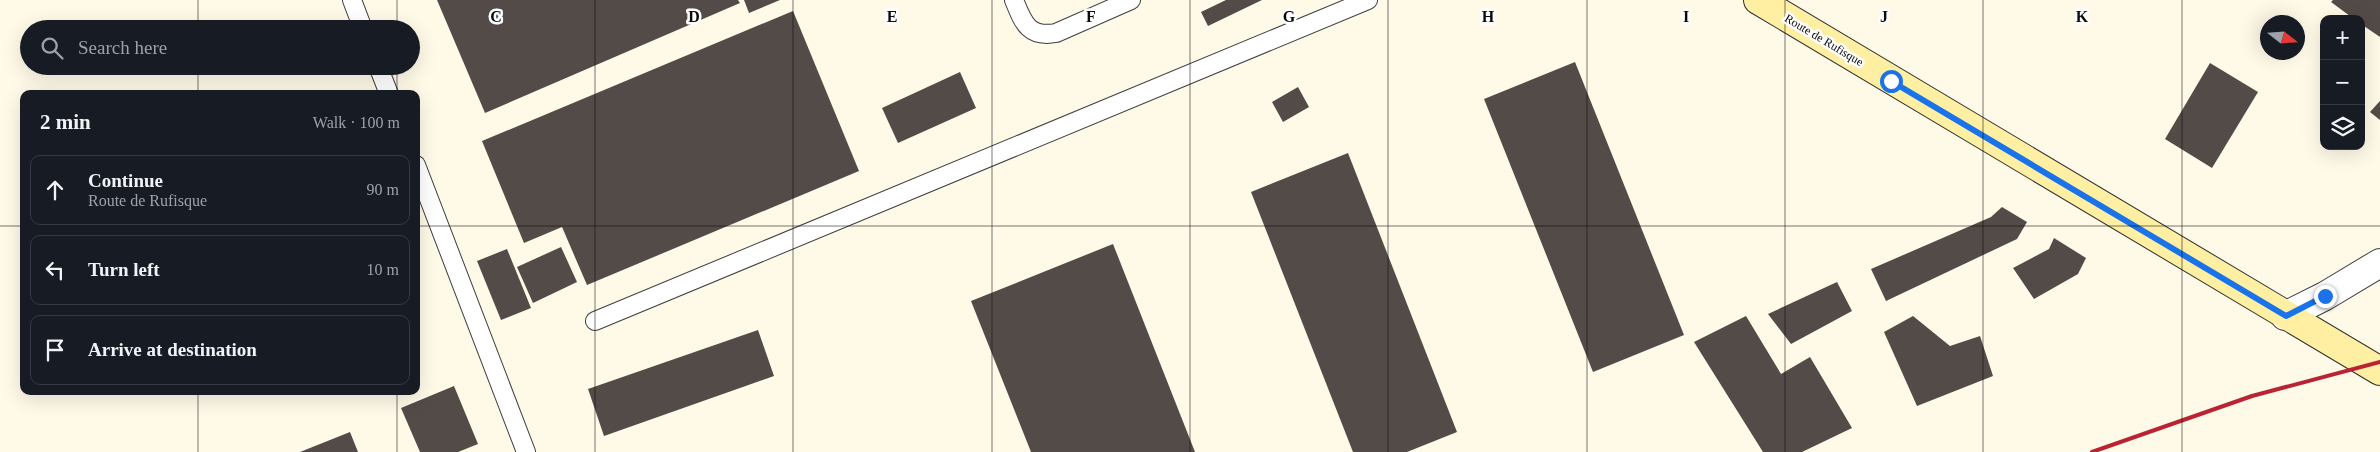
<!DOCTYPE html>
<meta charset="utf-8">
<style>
body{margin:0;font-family:"Times New Roman",serif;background:#20242c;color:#f1f3f6}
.controls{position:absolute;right:15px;top:15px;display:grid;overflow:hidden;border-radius:10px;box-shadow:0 5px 20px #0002}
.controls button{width:45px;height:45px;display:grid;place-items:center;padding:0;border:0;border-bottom:1px solid #363941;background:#171b24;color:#f1f3f6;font:25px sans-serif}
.compass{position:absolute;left:2260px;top:15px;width:45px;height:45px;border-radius:50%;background:#171b24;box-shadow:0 5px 20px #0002;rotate:107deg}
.stop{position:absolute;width:15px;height:15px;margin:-11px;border:4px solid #1a73e8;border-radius:50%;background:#fff}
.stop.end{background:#1a73e8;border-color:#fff;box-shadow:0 1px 5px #0008}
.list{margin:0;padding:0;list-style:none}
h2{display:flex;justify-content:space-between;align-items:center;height:65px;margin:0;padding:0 20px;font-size:21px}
h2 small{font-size:16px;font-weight:400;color:#9ea1a6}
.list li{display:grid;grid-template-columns:32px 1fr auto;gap:15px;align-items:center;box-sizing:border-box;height:70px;margin:0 10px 10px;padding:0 10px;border:1px solid #363941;border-radius:10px}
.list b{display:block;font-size:19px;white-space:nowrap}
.list p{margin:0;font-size:16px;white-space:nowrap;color:#9ea1a6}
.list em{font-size:16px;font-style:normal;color:#9ea1a6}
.icon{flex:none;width:28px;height:28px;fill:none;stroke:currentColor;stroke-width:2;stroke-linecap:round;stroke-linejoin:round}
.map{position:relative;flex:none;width:2380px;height:452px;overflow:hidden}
.search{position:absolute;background:#171b24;box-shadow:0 5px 20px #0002;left:20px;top:20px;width:400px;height:55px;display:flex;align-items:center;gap:12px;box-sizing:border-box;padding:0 18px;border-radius:28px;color:#9ea1a6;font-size:19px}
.panel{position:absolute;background:#171b24;box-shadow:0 5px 20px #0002;left:20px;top:90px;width:400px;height:305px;border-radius:10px}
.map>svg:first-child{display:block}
.building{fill:#534b47}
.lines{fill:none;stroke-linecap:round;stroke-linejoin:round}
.service-casing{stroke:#3e3e3e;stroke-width:20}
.minor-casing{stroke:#3e3e3e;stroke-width:30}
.secondary-casing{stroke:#2d2d2d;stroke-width:30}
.service{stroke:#fff;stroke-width:18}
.minor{stroke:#fff;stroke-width:28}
.secondary{stroke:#ffefa3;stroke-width:28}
.rail{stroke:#b92434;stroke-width:4}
.route{stroke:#1a73e8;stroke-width:6}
.grid{fill:none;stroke:#0b0b0b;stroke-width:1;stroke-opacity:0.55}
.labels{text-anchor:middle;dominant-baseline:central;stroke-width:5;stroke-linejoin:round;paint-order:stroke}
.street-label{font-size:12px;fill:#0b0b0b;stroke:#fff}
.grid-label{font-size:16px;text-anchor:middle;font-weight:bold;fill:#0b0b0b;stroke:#fff;stroke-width:5;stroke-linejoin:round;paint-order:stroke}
</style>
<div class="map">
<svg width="2380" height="452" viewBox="0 0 2380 452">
<rect width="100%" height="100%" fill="#fff9e8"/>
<path class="building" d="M 437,0 L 738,0 L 740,3 L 485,113 Z
M 744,0 L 780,0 L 749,13 Z
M 1226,0 L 1262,0 L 1208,26 L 1201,12 Z
M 2333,0 L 2380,0 L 2380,37 L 2361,24 L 2361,19 L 2354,19 L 2331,2 Z
M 793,11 L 859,171 L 587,285 L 562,227 L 524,243 L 482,141 Z
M 1575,62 L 1684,335 L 1593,372 L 1484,99 Z
M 2210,63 L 2258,92 L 2212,168 L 2165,139 Z
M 960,72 L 976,108 L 898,143 L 882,108 Z
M 1298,87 L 1309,107 L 1283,122 L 1272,102 Z
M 2380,101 L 2380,120 L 2370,112 Z
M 1348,153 L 1457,432 L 1407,452 L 1353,452 L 1251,192 Z
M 2002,207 L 2027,222 L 2017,239 L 1886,301 L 1871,269 L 1991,217 Z
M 2054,238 L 2086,258 L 2078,274 L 2034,299 L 2013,268 L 2049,249 Z
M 1113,244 L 1195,452 L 1031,452 L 971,301 Z
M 561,247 L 577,282 L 533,303 L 517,267 Z
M 507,249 L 531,308 L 501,320 L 477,261 Z
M 1837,282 L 1852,311 L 1791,344 L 1768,314 Z
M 1746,316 L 1781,374 L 1810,357 L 1852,428 L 1802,452 L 1763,452 L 1694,342 Z
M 1913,316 L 1950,346 L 1980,336 L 1993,376 L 1917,406 L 1884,332 Z
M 758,330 L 774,376 L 604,436 L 588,389 Z
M 454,386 L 478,444 L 458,452 L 420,452 L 401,408 Z
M 350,432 L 358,452 L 300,452 Z"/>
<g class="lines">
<g class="service-casing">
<path id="service" d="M 352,0 L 363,29
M 1014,0 C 1023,22 1028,38 1056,33 L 1131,0
M 378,66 L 389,94
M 416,165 L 526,452
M 595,321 L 1368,0"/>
</g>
<g class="minor-casing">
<path id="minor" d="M 2285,316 L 2325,296 L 2380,263"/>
</g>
<g class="secondary-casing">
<path id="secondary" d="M 1758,0 L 2380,371"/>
</g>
<use href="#service" class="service"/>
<use href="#minor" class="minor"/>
<use href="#secondary" class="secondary"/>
<path class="rail" d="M 2092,452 L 2252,396 L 2380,362"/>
</g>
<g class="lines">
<path class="route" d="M 1891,81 L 2286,316 L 2325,296"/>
</g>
<path class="grid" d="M 198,0 L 198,29M 397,0 L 397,29M 595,0 L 595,452M 793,0 L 793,452M 992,0 L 992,452M 1190,0 L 1190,452M 1388,0 L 1388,452M 1587,0 L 1587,452M 1785,0 L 1785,452M 1983,0 L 1983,452M 2182,0 L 2182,452M 198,66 L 198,94M 397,66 L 397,94M 0,226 L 24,226M 416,226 L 2380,226M 198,391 L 198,452M 397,391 L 397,452"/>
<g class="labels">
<g class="street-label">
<text transform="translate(1824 40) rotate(31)">Route de Rufisque</text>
</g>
</g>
<g class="grid-label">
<text x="496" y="22">C</text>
<text x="694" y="22">D</text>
<text x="892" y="22">E</text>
<text x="1091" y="22">F</text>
<text x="1289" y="22">G</text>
<text x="1488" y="22">H</text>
<text x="1686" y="22">I</text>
<text x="1884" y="22">J</text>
<text x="2082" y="22">K</text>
</g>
</svg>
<div class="controls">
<button>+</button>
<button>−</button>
<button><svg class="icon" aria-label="layers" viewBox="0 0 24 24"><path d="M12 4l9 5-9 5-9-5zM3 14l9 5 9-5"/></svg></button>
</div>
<svg class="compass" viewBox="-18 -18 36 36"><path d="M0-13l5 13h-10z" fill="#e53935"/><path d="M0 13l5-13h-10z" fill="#9ea1a6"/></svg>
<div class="stop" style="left:1891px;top:81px"></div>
<div class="stop end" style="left:2325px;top:296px"></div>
<div class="search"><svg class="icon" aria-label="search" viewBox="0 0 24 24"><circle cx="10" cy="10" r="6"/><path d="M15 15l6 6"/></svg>Search here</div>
<section class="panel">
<h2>2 min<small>Walk · 100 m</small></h2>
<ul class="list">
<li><svg class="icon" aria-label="ahead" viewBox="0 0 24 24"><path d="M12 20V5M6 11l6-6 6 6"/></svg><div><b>Continue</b><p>Route de Rufisque</p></div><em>90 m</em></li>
<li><svg class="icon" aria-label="left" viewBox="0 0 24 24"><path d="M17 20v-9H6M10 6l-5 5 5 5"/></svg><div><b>Turn left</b></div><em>10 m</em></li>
<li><svg class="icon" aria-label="arrive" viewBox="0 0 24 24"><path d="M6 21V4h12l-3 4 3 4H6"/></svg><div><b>Arrive at destination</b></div></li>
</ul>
</section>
</div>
